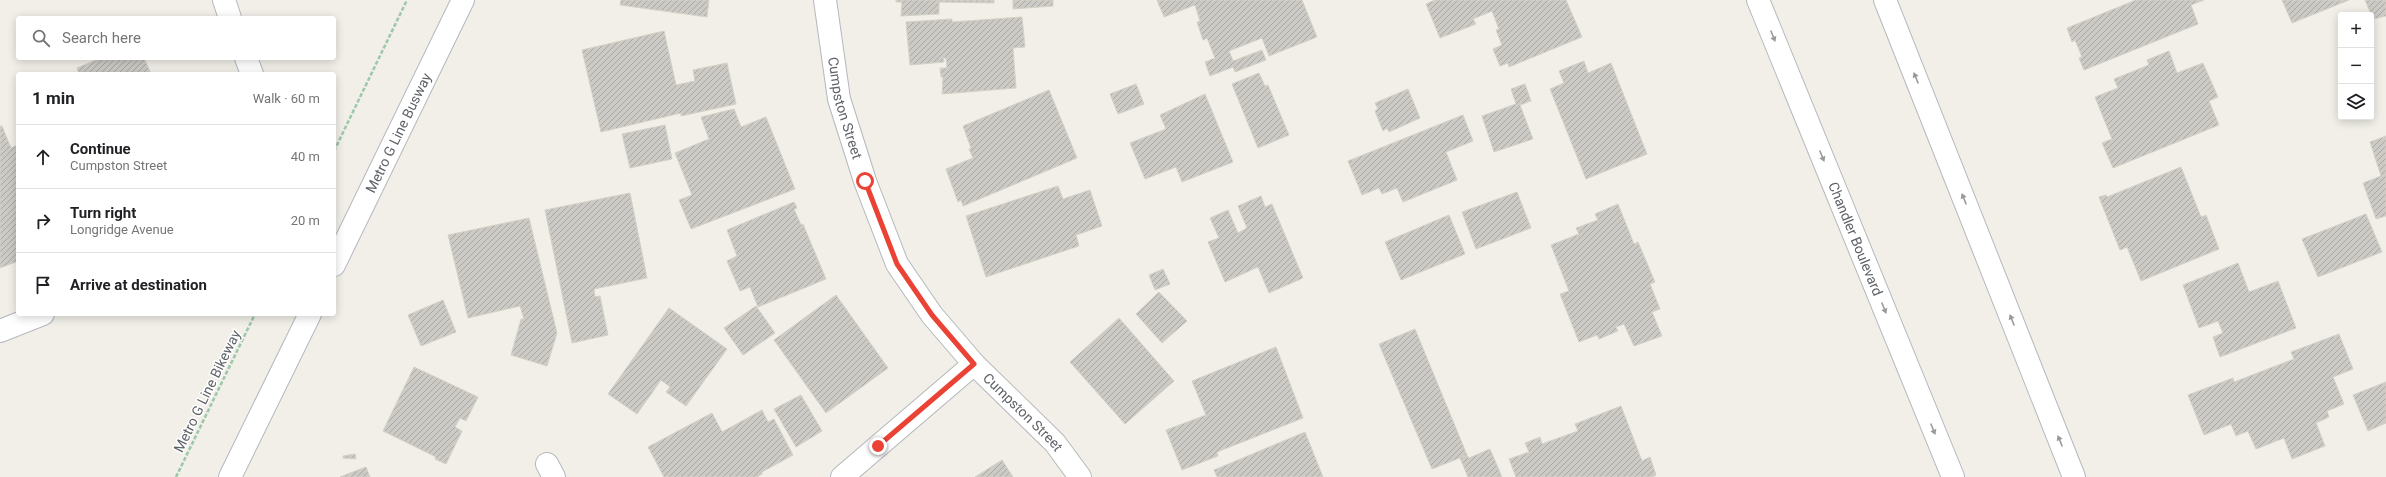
<!DOCTYPE html>
<meta charset="utf-8">
<style>
body{margin:0;font-family:Roboto,sans-serif;background:#f2f2f2;color:#202124}
.controls{position:absolute;right:12px;top:12px;display:grid;overflow:hidden;border-radius:4px;box-shadow:0 2px 10px #0003}
.controls button{width:36px;height:36px;display:grid;place-items:center;padding:0;border:0;border-bottom:1px solid #e0e0e0;background:#fff;color:#202124;font:20px sans-serif}
.stop{position:absolute;width:12px;height:12px;margin:-9px;border:3px solid #ea4335;border-radius:50%;background:#fff}
.stop.end{background:#ea4335;border-color:#fff;box-shadow:0 1px 4px #0008}
.list{margin:0;padding:0;list-style:none}
h2{display:flex;justify-content:space-between;align-items:center;height:52px;margin:0;padding:0 16px;font-size:17px}
h2 small{font-size:13px;font-weight:400;color:#757577}
.list li{display:grid;grid-template-columns:26px 1fr auto;gap:12px;align-items:center;box-sizing:border-box;height:64px;padding:0 16px;border-top:1px solid #e0e0e0}
.list b{display:block;font-size:15px;white-space:nowrap}
.list p{margin:0;font-size:13px;white-space:nowrap;color:#757577}
.list em{font-size:13px;font-style:normal;color:#757577}
.icon{flex:none;width:22px;height:22px;fill:none;stroke:currentColor;stroke-width:2;stroke-linecap:round;stroke-linejoin:round}
.map{position:relative;flex:none;width:2386px;height:477px;overflow:hidden}
.search{position:absolute;background:#fff;box-shadow:0 2px 10px #0003;left:16px;top:16px;width:320px;height:44px;display:flex;align-items:center;gap:10px;box-sizing:border-box;padding:0 14px;border-radius:4px;color:#757577;font-size:15px}
.panel{position:absolute;background:#fff;box-shadow:0 2px 10px #0003;left:16px;top:72px;width:320px;height:244px;border-radius:4px}
.map>svg:first-child{display:block}
.building{fill:url(#building-hatch);stroke:#d6d1c6}
.lines{fill:none;stroke-linecap:round;stroke-linejoin:round}
.minor-casing{stroke:#b5b8bc;stroke-width:24}
.path{stroke:#9cc7a9;stroke-width:2.5;stroke-dasharray:4 2;stroke-linecap:butt}
.minor{stroke:#fff;stroke-width:22}
.oneway{fill:#979a9d}
.route{stroke:#ea4335;stroke-width:5}
.labels{text-anchor:middle;dominant-baseline:central;stroke-width:3;stroke-linejoin:round;paint-order:stroke}
.street-label{font-size:14px;fill:#5f6368;stroke:#fff}
</style>
<div class="map">
<svg width="2386" height="477" viewBox="0 0 2386 477">
<defs>
<pattern id="building-hatch" width="6" height="6" patternUnits="userSpaceOnUse"><rect width="6" height="6" fill="#cccac5"/><path d="M-1 1l2-2M0 6l6-6M5 7l2-2" fill="none" stroke="#a9a8a4"/></pattern>
</defs>
<rect width="100%" height="100%" fill="#f1efe8"/>
<path class="building" d="M 621,0 L 709,0 L 707,17 L 620,5 Z
M 896,0 L 994,0 L 994,3 L 939,2 L 939,14 L 901,16 L 902,2 L 896,2 Z
M 1013,0 L 1053,0 L 1053,6 L 1013,9 Z
M 1157,0 L 1302,0 L 1317,37 L 1269,56 L 1262,38 L 1229,51 L 1233,61 L 1262,50 L 1266,60 L 1235,72 L 1233,67 L 1210,76 L 1205,62 L 1215,58 L 1207,38 L 1203,40 L 1197,22 L 1200,21 L 1195,5 L 1164,17 Z
M 1435,0 L 1566,0 L 1582,37 L 1509,67 L 1508,63 L 1500,66 L 1493,49 L 1502,45 L 1496,30 L 1499,29 L 1492,11 L 1473,19 L 1476,24 L 1440,38 L 1426,4 Z
M 2136,0 L 2204,0 L 2191,5 L 2198,24 L 2084,70 L 2079,58 L 2082,57 L 2075,40 L 2072,42 L 2067,28 Z
M 2282,0 L 2349,0 L 2292,23 Z
M 2365,0 L 2386,0 L 2386,16 L 2373,19 Z
M 1022,17 L 1025,47 L 1013,48 L 1016,88 L 942,94 L 943,77 L 941,77 L 940,68 L 947,68 L 946,58 L 943,58 L 944,62 L 910,65 L 906,22 L 952,19 L 952,22 Z
M 664,31 L 676,85 L 695,81 L 693,70 L 727,63 L 736,104 L 681,116 L 681,113 L 601,132 L 582,50 Z
M 2169,51 L 2177,73 L 2203,63 L 2218,97 L 2209,101 L 2219,125 L 2113,168 L 2102,143 L 2112,139 L 2095,97 L 2118,88 L 2114,79 L 2149,65 L 2147,60 Z
M 101,58 L 144,58 L 151,74 L 79,74 L 77,68 Z
M 1584,61 L 1588,73 L 1611,63 L 1647,154 L 1586,179 L 1550,89 L 1564,83 L 1559,71 Z
M 1259,73 L 1265,86 L 1268,85 L 1289,135 L 1258,148 L 1232,84 Z
M 1136,84 L 1144,104 L 1118,114 L 1110,94 Z
M 1525,84 L 1531,101 L 1520,105 L 1533,139 L 1494,152 L 1482,116 L 1516,104 L 1511,89 Z
M 1408,89 L 1420,118 L 1389,132 L 1387,128 L 1383,131 L 1375,111 L 1378,109 L 1375,103 Z
M 1049,90 L 1077,158 L 963,206 L 961,200 L 958,202 L 946,169 L 973,158 L 969,149 L 971,148 L 963,126 Z
M 1205,94 L 1233,162 L 1182,182 L 1176,167 L 1145,179 L 1130,143 L 1166,129 L 1160,115 Z
M 734,109 L 741,127 L 766,117 L 795,189 L 691,229 L 679,200 L 692,195 L 675,153 L 709,139 L 701,117 Z
M 1463,115 L 1473,141 L 1446,152 L 1457,180 L 1403,202 L 1397,188 L 1382,194 L 1379,188 L 1362,195 L 1348,161 Z
M 665,125 L 672,159 L 630,168 L 622,134 Z
M 0,126 L 2,126 L 11,148 L 18,145 L 18,261 L 0,268 Z
M 2386,136 L 2386,216 L 2376,219 L 2363,183 L 2381,176 L 2370,142 Z
M 2181,167 L 2201,217 L 2206,215 L 2219,249 L 2141,281 L 2127,247 L 2120,250 L 2099,197 L 2106,195 L 2107,197 Z
M 1058,186 L 1063,199 L 1090,190 L 1102,226 L 1076,235 L 1079,246 L 986,277 L 966,216 Z
M 1517,192 L 1531,228 L 1476,249 L 1462,212 Z
M 630,193 L 647,278 L 594,289 L 595,297 L 600,296 L 608,335 L 572,343 L 545,210 Z
M 1261,196 L 1265,207 L 1272,204 L 1303,278 L 1269,293 L 1258,267 L 1225,282 L 1208,242 L 1219,238 L 1210,218 L 1228,210 L 1238,233 L 1247,228 L 1238,206 Z
M 794,202 L 797,208 L 794,209 L 801,225 L 803,224 L 826,279 L 758,307 L 750,287 L 740,291 L 727,261 L 737,256 L 727,230 Z
M 1618,204 L 1634,244 L 1638,242 L 1655,282 L 1650,284 L 1660,309 L 1652,312 L 1662,336 L 1634,346 L 1624,324 L 1616,327 L 1618,331 L 1599,339 L 1597,335 L 1579,342 L 1560,294 L 1569,291 L 1551,245 L 1579,234 L 1576,228 L 1598,220 L 1595,214 Z
M 2366,214 L 2382,252 L 2318,277 L 2302,239 Z
M 1449,215 L 1465,254 L 1401,280 L 1385,242 Z
M 529,218 L 557,333 L 547,366 L 511,355 L 521,319 L 524,319 L 520,306 L 468,318 L 448,235 Z
M 2238,263 L 2249,292 L 2278,281 L 2296,328 L 2220,357 L 2213,337 L 2223,333 L 2218,321 L 2199,328 L 2183,285 Z
M 1163,269 L 1170,284 L 1155,290 L 1149,275 Z
M 1159,292 L 1187,321 L 1162,343 L 1136,314 Z
M 836,295 L 888,368 L 826,413 L 774,340 Z
M 443,300 L 456,332 L 421,346 L 408,315 Z
M 756,306 L 775,333 L 743,355 L 724,328 Z
M 669,308 L 727,349 L 686,406 L 666,392 L 670,387 L 661,380 L 637,414 L 608,394 Z
M 1119,318 L 1174,381 L 1125,424 L 1070,362 Z
M 1415,329 L 1467,455 L 1432,469 L 1379,344 Z
M 2339,334 L 2353,369 L 2333,377 L 2344,404 L 2327,411 L 2329,417 L 2316,423 L 2325,446 L 2292,459 L 2284,438 L 2256,449 L 2248,431 L 2236,436 L 2231,424 L 2204,435 L 2188,395 L 2233,378 L 2234,382 L 2294,359 L 2291,352 Z
M 1276,347 L 1303,418 L 1217,452 L 1218,456 L 1182,470 L 1166,430 L 1206,415 L 1192,381 Z
M 414,367 L 478,397 L 466,421 L 460,418 L 455,427 L 462,431 L 446,464 L 435,459 L 436,457 L 383,431 Z
M 2386,382 L 2386,423 L 2368,431 L 2353,395 Z
M 801,395 L 822,431 L 796,447 L 774,409 Z
M 1621,406 L 1642,461 L 1650,457 L 1656,475 L 1652,477 L 1516,477 L 1509,459 L 1529,452 L 1525,443 L 1540,437 L 1542,444 L 1578,431 L 1575,424 Z
M 762,410 L 768,422 L 774,419 L 793,455 L 762,472 L 762,474 L 757,477 L 664,477 L 648,447 L 712,413 L 722,432 Z
M 1305,432 L 1323,477 L 1217,477 L 1214,470 Z
M 1490,449 L 1502,477 L 1468,477 L 1460,458 L 1467,455 L 1469,458 Z
M 355,454 L 356,459 L 343,458 L 343,456 Z
M 1002,460 L 1013,477 L 975,477 Z
M 366,467 L 370,477 L 340,477 L 358,470 Z"/>
<g class="lines">
<g class="minor-casing">
<g id="minor">
<path d="M 224,0 L 230,18"/>
<path id="s1" d="M 825,0 L 839,99 L 865,181 L 897,264 L 932,315 L 974,364 L 1055,443 L 1080,477"/>
<path id="s2" d="M 1758,0 L 1953,477"/>
<path d="M 1885,0 L 2074,477"/>
<path d="M 246,58 L 252,74"/>
<path id="s3" d="M 334,265 L 463,0"/>
<path d="M 0,331 L 43,314"/>
<path d="M 547,464 L 554,477"/>
<path d="M 230,477 L 310,314"/>
<path d="M 842,477 L 974,364"/>
</g>
</g>
<path class="path" d="M 334,151 L 407,0
M 176,477 L 255,314"/>
<use href="#minor" class="minor"/>
</g>
<defs><path id="oneway-solid" d="M-6-.8H1V-3.2L6.5 0L1 3.2V.8H-6Z"/></defs>
<g class="oneway">
<use href="#oneway-solid" transform="translate(1773 36) rotate(68)"/>
<use href="#oneway-solid" transform="translate(1916 78) rotate(-112)"/>
<use href="#oneway-solid" transform="translate(1822 156) rotate(68)"/>
<use href="#oneway-solid" transform="translate(1964 199) rotate(-112)"/>
<use href="#oneway-solid" transform="translate(1884 308) rotate(68)"/>
<use href="#oneway-solid" transform="translate(2012 320) rotate(-112)"/>
<use href="#oneway-solid" transform="translate(1933 429) rotate(68)"/>
<use href="#oneway-solid" transform="translate(2060 441) rotate(-112)"/>
</g>
<g class="lines">
<path class="route" d="M 865,181 L 897,264 L 932,315 L 974,364 L 878,446"/>
</g>
<g class="labels">
<g class="street-label">
<text stroke="none"><textPath href="#s1" startOffset="110">Cumpston Street</textPath></text>
<text stroke="none"><textPath href="#s3" startOffset="147">Metro G Line Busway</textPath></text>
<text stroke="none"><textPath href="#s2" startOffset="258">Chandler Boulevard</textPath></text>
<text transform="translate(207 391) rotate(-64)">Metro G Line Bikeway</text>
<text stroke="none"><textPath href="#s1" startOffset="470">Cumpston Street</textPath></text>
</g>
</g>
</svg>
<div class="controls">
<button>+</button>
<button>−</button>
<button><svg class="icon" aria-label="layers" viewBox="0 0 24 24"><path d="M12 4l9 5-9 5-9-5zM3 14l9 5 9-5"/></svg></button>
</div>
<div class="stop" style="left:865px;top:181px"></div>
<div class="stop end" style="left:878px;top:446px"></div>
<div class="search"><svg class="icon" aria-label="search" viewBox="0 0 24 24"><circle cx="10" cy="10" r="6"/><path d="M15 15l6 6"/></svg>Search here</div>
<section class="panel">
<h2>1 min<small>Walk · 60 m</small></h2>
<ul class="list">
<li><svg class="icon" aria-label="ahead" viewBox="0 0 24 24"><path d="M12 20V5M6 11l6-6 6 6"/></svg><div><b>Continue</b><p>Cumpston Street</p></div><em>40 m</em></li>
<li><svg class="icon" aria-label="right" viewBox="0 0 24 24"><path d="M7 20v-9h11M14 6l5 5-5 5"/></svg><div><b>Turn right</b><p>Longridge Avenue</p></div><em>20 m</em></li>
<li><svg class="icon" aria-label="arrive" viewBox="0 0 24 24"><path d="M6 21V4h12l-3 4 3 4H6"/></svg><div><b>Arrive at destination</b></div></li>
</ul>
</section>
</div>
